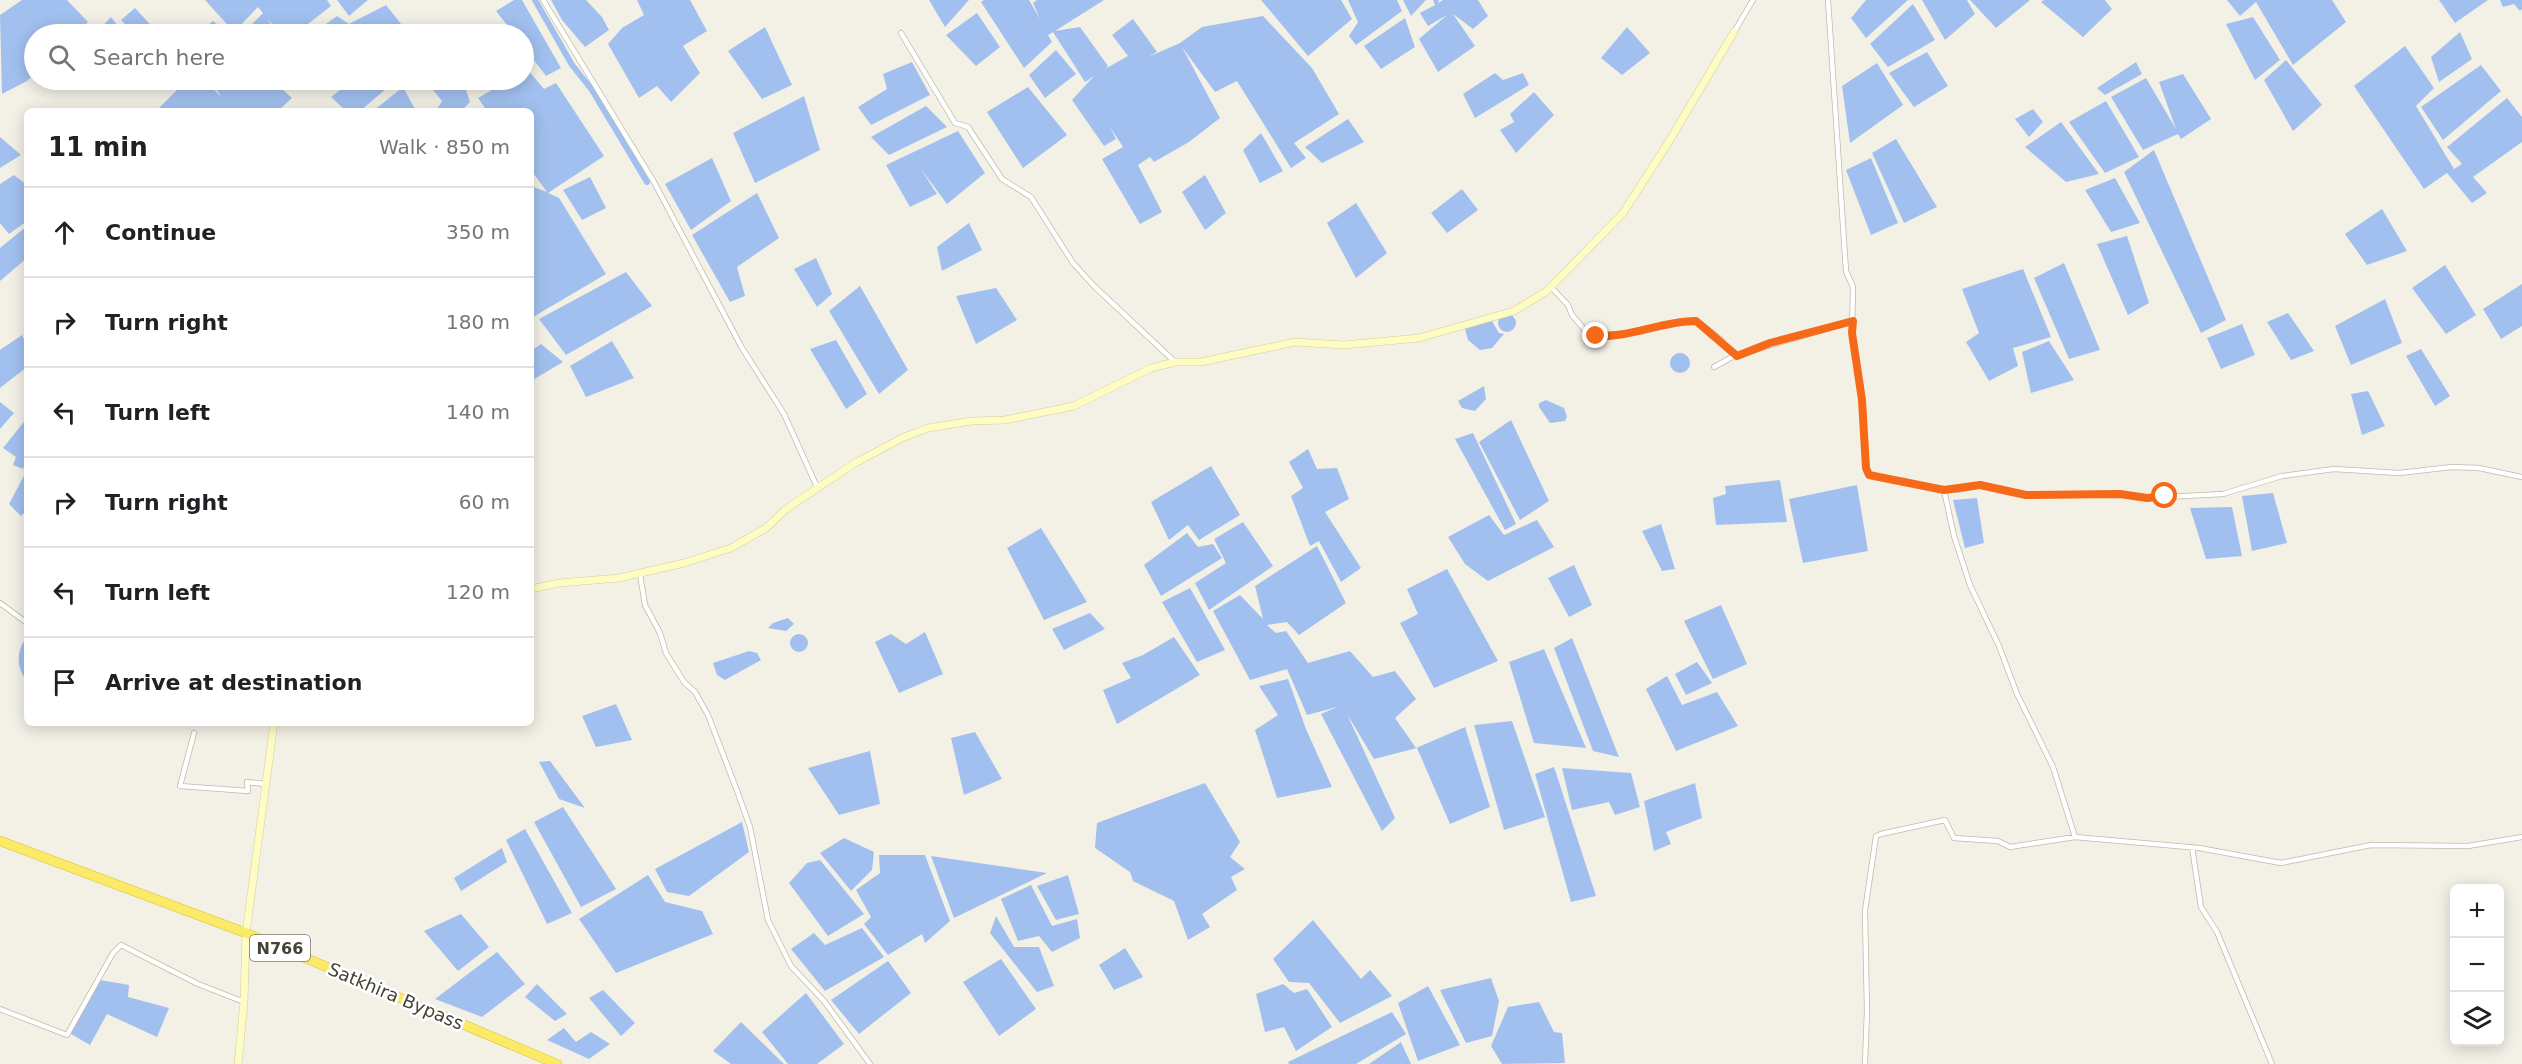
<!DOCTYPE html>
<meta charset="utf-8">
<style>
body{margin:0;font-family:"DejaVu Sans",sans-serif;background:#f2f2f2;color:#202124}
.controls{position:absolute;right:18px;bottom:18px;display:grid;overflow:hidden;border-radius:9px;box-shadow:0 3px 15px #0003}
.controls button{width:54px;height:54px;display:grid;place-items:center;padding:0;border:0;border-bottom:2px solid #e0e0e0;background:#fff;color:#202124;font:30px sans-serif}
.stop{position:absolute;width:18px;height:18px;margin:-14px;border:4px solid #f66919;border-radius:50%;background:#fff}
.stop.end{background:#f66919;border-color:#fff;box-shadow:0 2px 6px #0008}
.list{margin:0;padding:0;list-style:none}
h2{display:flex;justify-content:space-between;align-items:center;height:78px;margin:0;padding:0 24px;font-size:26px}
h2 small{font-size:20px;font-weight:400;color:#757577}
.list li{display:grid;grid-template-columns:39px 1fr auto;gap:18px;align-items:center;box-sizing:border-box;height:90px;padding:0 24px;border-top:2px solid #e0e0e0}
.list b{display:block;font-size:22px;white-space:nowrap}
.list em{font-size:20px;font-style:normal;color:#757577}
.icon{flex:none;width:33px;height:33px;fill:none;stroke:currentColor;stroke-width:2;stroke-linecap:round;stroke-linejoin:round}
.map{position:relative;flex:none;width:2522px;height:1064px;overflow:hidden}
.search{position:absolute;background:#fff;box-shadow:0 3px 15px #0003;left:24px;top:24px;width:510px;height:66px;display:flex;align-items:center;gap:15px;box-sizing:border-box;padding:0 21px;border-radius:33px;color:#757577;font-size:22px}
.panel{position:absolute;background:#fff;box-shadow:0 3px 15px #0003;left:24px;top:108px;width:510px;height:618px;border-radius:9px}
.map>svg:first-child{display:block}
.water{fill:#a2c0ef}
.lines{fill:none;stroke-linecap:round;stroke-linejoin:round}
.canal{stroke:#a2c0ef;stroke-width:6}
.street-casing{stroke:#bebba8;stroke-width:6}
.secondary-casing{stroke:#d2cf96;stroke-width:8}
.highway-casing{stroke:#dbc138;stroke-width:10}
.street{stroke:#fff;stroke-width:4.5}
.secondary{stroke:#fefcc5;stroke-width:7}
.highway{stroke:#fbe968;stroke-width:9}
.route{stroke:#f66919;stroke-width:8}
.labels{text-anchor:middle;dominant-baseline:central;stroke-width:5;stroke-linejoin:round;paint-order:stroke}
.shield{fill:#fff;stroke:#7d7b72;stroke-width:1.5}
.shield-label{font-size:16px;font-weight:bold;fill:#454235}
.street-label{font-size:18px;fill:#454235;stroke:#fff}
</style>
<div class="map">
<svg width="2522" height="1064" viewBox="0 0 2522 1064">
<rect width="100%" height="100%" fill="#f3f1e6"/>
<path class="water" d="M 22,0 L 67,0 L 88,22 L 76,34 L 34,34 L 34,74 L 27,81 L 2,94 L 0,15 Z
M 205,0 L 327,0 L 331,6 L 295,34 L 280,34 L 268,19 L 276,34 L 242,34 L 263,13 L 258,7 L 234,32 Z
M 337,0 L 368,0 L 349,16 Z
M 514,0 L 522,0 L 561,68 L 546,76 L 524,47 L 524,34 L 514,34 L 496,11 Z
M 551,0 L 586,0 L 602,17 L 609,30 L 585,47 L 562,20 Z
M 637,0 L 690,0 L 707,31 L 683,46 L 700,73 L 671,102 L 657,86 L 639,98 L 608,44 L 622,28 L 644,15 Z
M 929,0 L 969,0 L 945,27 Z
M 984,0 L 1029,0 L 1040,19 L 1033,3 L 1037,0 L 1104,0 L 1055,31 L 1080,27 L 1108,66 L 1105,69 L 1128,56 L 1112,35 L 1133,19 L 1157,52 L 1148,57 L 1180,43 L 1202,27 L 1263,16 L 1312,68 L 1339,114 L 1294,143 L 1306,158 L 1291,168 L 1237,81 L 1215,92 L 1182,47 L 1220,118 L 1189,142 L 1154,162 L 1150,157 L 1138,165 L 1162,212 L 1140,224 L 1102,159 L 1123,147 L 1110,127 L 1116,139 L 1104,146 L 1072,100 L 1094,76 L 1085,82 L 1053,32 L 1048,35 L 1052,42 L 1024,68 L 981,2 Z
M 1261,0 L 1341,0 L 1352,19 L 1308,56 Z
M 1348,0 L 1397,0 L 1402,11 L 1356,45 L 1349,36 L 1358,22 Z
M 1403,0 L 1426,0 L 1411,16 Z
M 1433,0 L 1439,0 L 1438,3 L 1443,0 L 1478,0 L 1488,16 L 1473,29 L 1453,14 L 1475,46 L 1438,72 L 1419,39 L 1447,15 L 1428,26 L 1420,13 L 1435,5 Z
M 1866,0 L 1908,0 L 1866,38 L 1851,18 Z
M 1922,0 L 1967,0 L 1975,14 L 1945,40 Z
M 1970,0 L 2030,0 L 1996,28 Z
M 2044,0 L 2105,0 L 2112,9 L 2083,37 L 2041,2 Z
M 2227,0 L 2332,0 L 2346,22 L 2293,65 L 2256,2 L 2240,16 Z
M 2439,0 L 2488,0 L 2455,23 Z
M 2500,0 L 2522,0 L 2522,9 L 2520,11 L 2514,4 L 2503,7 Z
M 1913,4 L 1935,40 L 1888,67 L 1870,44 Z
M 386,5 L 409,34 L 359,34 L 350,24 L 349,34 L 312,34 L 337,16 L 349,24 Z
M 135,8 L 159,34 L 135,34 L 121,20 Z
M 977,13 L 1000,47 L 976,66 L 946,35 Z
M 111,17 L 124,34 L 95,34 Z
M 2253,17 L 2280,60 L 2255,80 L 2226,24 Z
M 1405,18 L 1415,47 L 1381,69 L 1364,46 Z
M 213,21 L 225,31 L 220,34 L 197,34 Z
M 765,27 L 792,85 L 762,99 L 728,51 Z
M 1627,27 L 1650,53 L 1622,75 L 1601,58 Z
M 2460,32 L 2472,59 L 2439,82 L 2431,57 Z
M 2405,46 L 2434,88 L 2416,106 L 2454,169 L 2462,164 L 2447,147 L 2507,98 L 2522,117 L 2522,142 L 2473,177 L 2487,193 L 2472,203 L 2447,173 L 2424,189 L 2354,86 Z
M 1056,50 L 1076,74 L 1045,98 L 1029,75 Z
M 1927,52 L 1948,86 L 1914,107 L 1889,73 Z
M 2286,60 L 2322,105 L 2293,131 L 2264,80 Z
M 912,62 L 930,95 L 871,125 L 858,107 L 887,89 L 883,74 Z
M 2136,62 L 2142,74 L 2105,95 L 2097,88 Z
M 1877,63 L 1903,105 L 1850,143 L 1842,86 Z
M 2481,65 L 2501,91 L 2443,140 L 2421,107 Z
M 527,69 L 544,89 L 556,83 L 604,156 L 548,193 L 559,198 L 606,274 L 533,317 L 531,186 L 547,192 L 531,170 L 531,111 L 487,111 L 478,98 L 509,80 L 524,80 L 524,71 Z
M 1495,73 L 1503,80 L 1523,73 L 1529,85 L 1475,118 L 1463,94 Z
M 2183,74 L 2211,119 L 2181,139 L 2178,134 L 2143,150 L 2111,97 L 2146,78 L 2176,129 L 2159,82 Z
M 187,80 L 205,80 L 221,97 L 216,88 L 225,80 L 272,80 L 292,98 L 278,111 L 156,111 Z
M 353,80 L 390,80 L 393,83 L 360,111 L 346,111 L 331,97 Z
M 425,80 L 480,80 L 465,87 L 470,102 L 461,111 L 436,111 L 442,101 Z
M 403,87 L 416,111 L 373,111 Z
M 1028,87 L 1067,135 L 1023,168 L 987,112 Z
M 1534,92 L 1554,115 L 1516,153 L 1500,130 L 1514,122 L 1510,114 Z
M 804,96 L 820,150 L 755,183 L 733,133 Z
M 2106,101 L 2139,157 L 2105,173 L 2069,122 Z
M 926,106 L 947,127 L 889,155 L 871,137 Z
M 2033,109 L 2043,122 L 2029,137 L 2015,119 Z
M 1348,119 L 1364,142 L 1322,163 L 1305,147 Z
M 2061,122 L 2099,174 L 2066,182 L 2025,147 Z
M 958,131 L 985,173 L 947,204 L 921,169 L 937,194 L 910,207 L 886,165 Z
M 1261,133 L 1283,171 L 1260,183 L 1243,150 Z
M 0,137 L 21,155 L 0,168 Z
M 1896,139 L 1937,207 L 1904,223 L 1872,153 Z
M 2154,150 L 2226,320 L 2201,333 L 2124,172 Z
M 712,158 L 731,201 L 691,230 L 665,184 Z
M 1871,158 L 1898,223 L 1871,235 L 1846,170 Z
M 14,175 L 27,185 L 27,221 L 9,234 L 0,223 L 0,184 Z
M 1205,175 L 1226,213 L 1205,230 L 1182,192 Z
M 590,177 L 606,208 L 582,220 L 563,190 Z
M 2115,178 L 2140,223 L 2111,232 L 2085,190 Z
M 1462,189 L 1478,210 L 1447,233 L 1431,213 Z
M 757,193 L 779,238 L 737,267 L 745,296 L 730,302 L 692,235 Z
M 1356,203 L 1387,253 L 1356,278 L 1327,223 Z
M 2382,209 L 2407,251 L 2367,265 L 2345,234 Z
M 969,223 L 982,250 L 942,271 L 937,247 Z
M 27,226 L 27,258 L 0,281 L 0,248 Z
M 2127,236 L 2149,303 L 2128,315 L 2097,244 Z
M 816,258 L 832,294 L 817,307 L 794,269 Z
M 2064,263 L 2100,350 L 2069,359 L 2034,278 Z
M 2445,265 L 2476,315 L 2446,334 L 2412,288 Z
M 2023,269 L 2051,337 L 2013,348 L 2018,366 L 1989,381 L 1966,342 L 1979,333 L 1962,289 Z
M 626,272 L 652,306 L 566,355 L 539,319 Z
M 2522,284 L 2522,326 L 2501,339 L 2483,309 Z
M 860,286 L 908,370 L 879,394 L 829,311 Z
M 996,288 L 1017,320 L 976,344 L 956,296 Z
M 2385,299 L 2402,343 L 2351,365 L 2335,326 Z
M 2288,313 L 2314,351 L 2291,360 L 2267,322 Z
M1498 323a9 9 0 1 1 18 0a9 9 0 1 1-18 0Z
M 1489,321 L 1492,321 L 1499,333 L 1504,334 L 1492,348 L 1480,350 L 1468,340 L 1465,329 Z
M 2242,324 L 2255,355 L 2221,369 L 2207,338 Z
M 22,335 L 27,346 L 27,367 L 0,388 L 0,350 Z
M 836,340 L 867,394 L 846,409 L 810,349 Z
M 612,341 L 634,378 L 586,397 L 570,366 Z
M 2049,341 L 2074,380 L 2031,393 L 2022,352 Z
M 541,344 L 563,362 L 531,381 L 531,351 Z
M 2421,349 L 2450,396 L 2435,406 L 2406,356 Z
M1670 363a10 10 0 1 1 20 0a10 10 0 1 1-20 0Z
M 1484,386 L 1486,399 L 1475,411 L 1462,408 L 1458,401 Z
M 2368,391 L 2385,426 L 2362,435 L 2351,394 Z
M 1546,400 L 1564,408 L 1567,417 L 1565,421 L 1550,423 L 1539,407 L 1539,403 Z
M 0,402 L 14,413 L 0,429 Z
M 27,418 L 27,459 L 23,469 L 13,465 L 16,457 L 3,448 Z
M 1511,420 L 1549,501 L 1520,520 L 1479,442 Z
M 1473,433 L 1516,524 L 1505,530 L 1455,439 Z
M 1308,449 L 1317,469 L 1337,468 L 1349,499 L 1325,512 L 1361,568 L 1341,582 L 1319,541 L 1310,546 L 1291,496 L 1303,488 L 1289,462 Z
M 1211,466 L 1240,515 L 1199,540 L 1188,525 L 1169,540 L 1151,502 Z
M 27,470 L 27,510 L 21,516 L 9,504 Z
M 1780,480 L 1787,522 L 1716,525 L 1713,498 L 1726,494 L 1725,486 Z
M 1857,485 L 1868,551 L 1803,563 L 1789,499 Z
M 2273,493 L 2287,543 L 2252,551 L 2242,496 Z
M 1977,498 L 1984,543 L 1965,548 L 1953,500 Z
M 2232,507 L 2242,556 L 2206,559 L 2190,508 Z
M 1489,515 L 1504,535 L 1537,520 L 1554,547 L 1488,581 L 1465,564 L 1448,537 Z
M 1243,522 L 1273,566 L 1209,610 L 1195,583 L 1226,563 L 1214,539 Z
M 1661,524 L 1675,569 L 1662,571 L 1642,531 Z
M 1041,528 L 1087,602 L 1044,620 L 1007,548 Z
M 1187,533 L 1198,547 L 1213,544 L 1222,558 L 1161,596 L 1144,565 Z
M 1317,546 L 1346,603 L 1299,635 L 1287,622 L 1267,625 L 1276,633 L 1286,631 L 1308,663 L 1350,651 L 1373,677 L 1395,671 L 1416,699 L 1395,718 L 1416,748 L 1465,727 L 1490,807 L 1450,824 L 1417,748 L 1374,759 L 1347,714 L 1395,818 L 1382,831 L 1321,714 L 1337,707 L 1307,715 L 1287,669 L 1250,680 L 1213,611 L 1240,595 L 1263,619 L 1255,586 Z
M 1574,565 L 1592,605 L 1569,617 L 1548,578 Z
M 1447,569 L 1498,661 L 1434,688 L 1400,623 L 1418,614 L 1407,589 Z
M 1190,588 L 1225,650 L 1197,662 L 1162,602 Z
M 1721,605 L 1747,664 L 1713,679 L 1684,621 Z
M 1090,613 L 1105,629 L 1064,650 L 1052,629 Z
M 788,618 L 794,624 L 786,631 L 768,628 L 773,623 Z
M 925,632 L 943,674 L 899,693 L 875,642 L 891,634 L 906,644 Z
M790 643a9 9 0 1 1 18 0a9 9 0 1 1-18 0Z
M 27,637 L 27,680 C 15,668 17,649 27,637 Z
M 1174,637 L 1200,675 L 1117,724 L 1103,690 L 1131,678 L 1122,663 L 1143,655 Z
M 1572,638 L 1619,757 L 1593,751 L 1554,648 Z
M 1544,649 L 1586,748 L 1534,743 L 1509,662 Z
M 749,651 L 757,653 L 761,660 L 725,680 L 717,675 L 713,663 Z
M 1697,662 L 1712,683 L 1686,695 L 1675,674 Z
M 1667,676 L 1682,705 L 1717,692 L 1738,726 L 1676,751 L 1646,689 Z
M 1288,679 L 1306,729 L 1332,787 L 1277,798 L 1255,730 L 1278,715 L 1259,686 Z
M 616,704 L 632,740 L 596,747 L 582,716 Z
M 1512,721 L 1545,817 L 1504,830 L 1474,725 Z
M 975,732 L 1002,779 L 964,795 L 951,738 Z
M 870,751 L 880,804 L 839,815 L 808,768 Z
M 550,761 L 585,808 L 559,799 L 539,762 Z
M 1554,767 L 1596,896 L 1571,902 L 1535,774 Z
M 1562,768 L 1631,773 L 1640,807 L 1615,815 L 1609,802 L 1572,810 Z
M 1205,783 L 1240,842 L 1230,857 L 1245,869 L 1231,877 L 1237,890 L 1202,914 L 1210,927 L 1188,940 L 1174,901 L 1133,881 L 1130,872 L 1095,848 L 1097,823 Z
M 1695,783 L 1702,818 L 1666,832 L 1671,844 L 1654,851 L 1644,801 Z
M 563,807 L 616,889 L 581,907 L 534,822 Z
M 742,822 L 749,852 L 689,896 L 667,892 L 655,869 Z
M 525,829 L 572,913 L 547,924 L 506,840 Z
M 844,838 L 874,852 L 872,870 L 851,891 L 820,853 Z
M 502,848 L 507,862 L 461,891 L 454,878 Z
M 879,855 L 925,855 L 950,921 L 925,943 L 922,934 L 888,955 L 864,924 L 871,917 L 856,890 L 880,873 Z
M 931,856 L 1047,873 L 954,918 Z
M 820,860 L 864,914 L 828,936 L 789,883 L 807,863 Z
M 648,875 L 665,902 L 702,911 L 713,934 L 616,973 L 579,919 Z
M 1068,875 L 1079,914 L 1056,920 L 1037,886 Z
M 1031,885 L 1052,926 L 1077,919 L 1080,938 L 1052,952 L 1039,936 L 1018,941 L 1001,899 Z
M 461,914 L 489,947 L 458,971 L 424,931 Z
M 996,916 L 1014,947 L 1039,947 L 1054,986 L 1037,992 L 990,933 Z
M 1313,920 L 1361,979 L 1370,970 L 1392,996 L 1340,1023 L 1309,983 L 1289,982 L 1273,959 Z
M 862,928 L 884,957 L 825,991 L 791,949 L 814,933 L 825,945 Z
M 1125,948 L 1143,977 L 1114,990 L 1099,965 Z
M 497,952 L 525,984 L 482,1017 L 435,999 Z
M 1001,959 L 1036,1009 L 999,1036 L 963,982 Z
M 888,961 L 911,993 L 859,1034 L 831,1000 Z
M 1491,978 L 1499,1001 L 1492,1036 L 1466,1043 L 1440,990 Z
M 100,980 L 129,985 L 128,997 L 169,1008 L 157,1037 L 107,1014 L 90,1045 L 71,1034 Z
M 537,984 L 567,1014 L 555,1021 L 525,997 Z
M 1283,984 L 1294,993 L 1307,989 L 1332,1027 L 1296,1051 L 1284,1027 L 1265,1032 L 1256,994 Z
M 1428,986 L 1460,1045 L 1418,1061 L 1398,1003 Z
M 603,990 L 635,1023 L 621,1036 L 589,998 Z
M 806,993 L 844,1044 L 817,1064 L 788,1064 L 762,1032 Z
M 1539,1002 L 1554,1032 L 1562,1033 L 1565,1063 L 1502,1064 L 1491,1046 L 1508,1007 Z
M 1392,1012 L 1406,1034 L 1356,1064 L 1289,1064 L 1288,1062 Z
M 741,1022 L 784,1064 L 731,1064 L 713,1051 Z
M 564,1028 L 576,1042 L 591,1032 L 610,1044 L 589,1059 L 547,1040 Z
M 1401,1042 L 1411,1064 L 1369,1064 Z"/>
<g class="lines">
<path class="canal" d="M 535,0 L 572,65 L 592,90 L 647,182"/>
<g class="street-casing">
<path id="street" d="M 543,0 L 654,182 L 742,348 L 784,414 L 817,487
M 1828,0 L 1846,271 L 1853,287 L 1852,333 L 1862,400 L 1866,468 L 1869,475 L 1944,490 L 1958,490 L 1980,485 L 2026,495 L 2120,494 L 2147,498 L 2223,494 L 2282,476 L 2334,469 L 2399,473 L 2452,467 L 2479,468 L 2522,477
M 1734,32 L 1753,0
M 901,33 L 955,123 L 968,127 L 1002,179 L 1031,197 L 1073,263 L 1094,286 L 1175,362
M 1551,287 L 1568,305 L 1572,315 L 1589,335 L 1622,334 L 1681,321 L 1697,321 L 1719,338 L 1734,356 L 1853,321
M 1714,367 L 1734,356
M 1944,490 L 1954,536 L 1970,585 L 1999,646 L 2017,694 L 2053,767 L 2075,837
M 640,574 L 645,605 L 660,633 L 666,653 L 684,682 L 695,692 L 708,715 L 736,788 L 750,827 L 768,920 L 791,966 L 824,1001 L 870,1064
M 0,603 L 27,623
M 194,733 L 180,786 L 248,791 L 247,782 L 265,784
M 2192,847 L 2201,907 L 2217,932 L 2272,1064
M 0,1009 L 67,1035 L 113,953 L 121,945 L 198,984 L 244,1002
M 1865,1064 L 1867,1011 L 1865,911 L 1876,836 L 1881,834 L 1945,820 L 1954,838 L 1998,841 L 2010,847 L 2075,837 L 2199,848 L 2281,863 L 2371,845 L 2468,846 L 2522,837"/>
</g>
<g class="secondary-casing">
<path id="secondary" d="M 531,589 L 559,583 L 619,578 L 684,563 L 731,548 L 766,528 L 786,509 L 855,463 L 904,437 L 928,428 L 971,421 L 1005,420 L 1074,406 L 1151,368 L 1175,362 L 1201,362 L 1295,342 L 1344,345 L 1419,338 L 1514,311 L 1547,291 L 1623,213 L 1668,143 L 1734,32
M 238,1064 L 244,1002 L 246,933 L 274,723"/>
</g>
<g class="highway-casing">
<path id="highway" d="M 0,841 L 246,933 L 557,1064"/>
</g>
<use href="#street" class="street"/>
<use href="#secondary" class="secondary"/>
<use href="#highway" class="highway"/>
</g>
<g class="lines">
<path class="route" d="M 1596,336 C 1630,338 1662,321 1696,321 L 1737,356 L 1770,343 L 1853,321 L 1852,333 L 1862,400 L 1866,468 L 1869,475 L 1944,490 L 1980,485 L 2026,495 L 2120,494 L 2147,498 L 2165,496"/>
</g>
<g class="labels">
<rect class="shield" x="250" y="935" width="60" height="26" rx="4.5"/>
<g class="shield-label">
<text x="280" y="948">N766</text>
</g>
<g class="street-label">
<text transform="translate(396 996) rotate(23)">Satkhira Bypass</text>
</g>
</g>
</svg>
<div class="controls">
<button>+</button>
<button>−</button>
<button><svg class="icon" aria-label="layers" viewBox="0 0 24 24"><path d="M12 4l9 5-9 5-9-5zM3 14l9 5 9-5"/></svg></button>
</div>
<div class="stop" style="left:2165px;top:496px"></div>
<div class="stop end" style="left:1596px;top:336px"></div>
<div class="search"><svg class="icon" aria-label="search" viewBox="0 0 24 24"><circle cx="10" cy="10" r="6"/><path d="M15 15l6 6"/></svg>Search here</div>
<section class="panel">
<h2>11 min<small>Walk · 850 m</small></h2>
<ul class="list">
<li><svg class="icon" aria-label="ahead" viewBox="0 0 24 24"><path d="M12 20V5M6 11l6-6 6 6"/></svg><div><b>Continue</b></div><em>350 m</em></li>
<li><svg class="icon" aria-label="right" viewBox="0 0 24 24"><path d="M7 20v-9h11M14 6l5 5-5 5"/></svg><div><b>Turn right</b></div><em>180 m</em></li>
<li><svg class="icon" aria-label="left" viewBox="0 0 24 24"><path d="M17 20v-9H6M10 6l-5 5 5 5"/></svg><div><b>Turn left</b></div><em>140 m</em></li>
<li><svg class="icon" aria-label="right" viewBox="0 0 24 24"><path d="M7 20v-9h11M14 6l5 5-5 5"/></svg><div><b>Turn right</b></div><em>60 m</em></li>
<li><svg class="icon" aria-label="left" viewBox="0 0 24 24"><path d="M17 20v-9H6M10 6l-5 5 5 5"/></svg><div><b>Turn left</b></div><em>120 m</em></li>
<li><svg class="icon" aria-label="arrive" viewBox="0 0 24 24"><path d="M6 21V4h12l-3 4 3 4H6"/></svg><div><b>Arrive at destination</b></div></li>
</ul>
</section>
</div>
